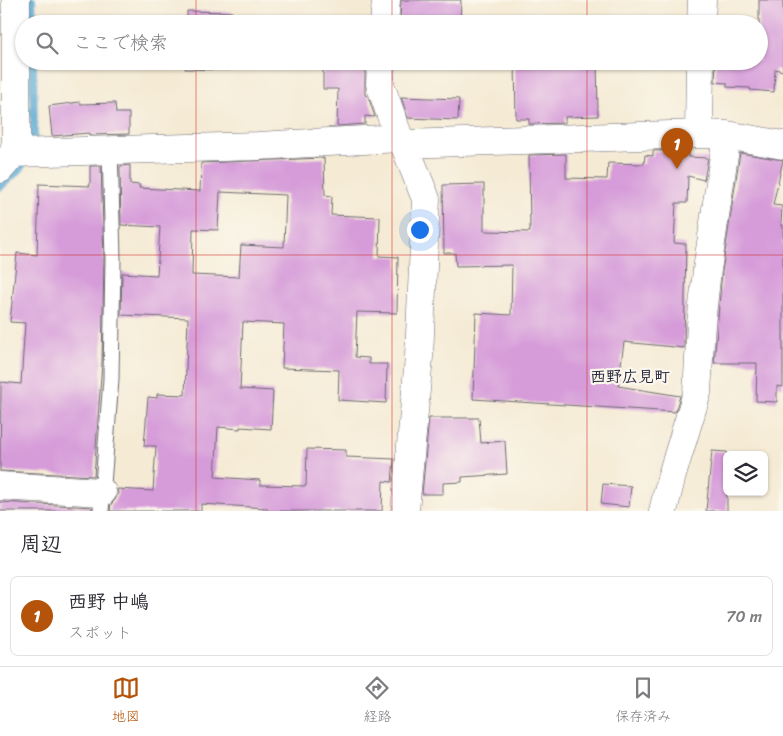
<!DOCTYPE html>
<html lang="ja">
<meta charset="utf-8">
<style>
body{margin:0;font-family:Sriracha,"Klee One",sans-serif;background:#f2f2f3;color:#2b2b33}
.controls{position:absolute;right:15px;bottom:15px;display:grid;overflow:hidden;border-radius:8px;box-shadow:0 1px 4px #0004}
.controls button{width:45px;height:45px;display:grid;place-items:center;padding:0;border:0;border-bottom:1px solid #e1e1e2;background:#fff;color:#2b2b33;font:25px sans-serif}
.you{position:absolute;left:419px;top:229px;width:18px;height:18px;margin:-12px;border:4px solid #fff;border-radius:50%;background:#1a73e8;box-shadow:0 0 0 8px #1a73e833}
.badge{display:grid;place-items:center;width:32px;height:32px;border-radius:50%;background:#b45309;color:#fff;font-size:16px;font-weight:700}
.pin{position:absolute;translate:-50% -41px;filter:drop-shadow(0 1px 2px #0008)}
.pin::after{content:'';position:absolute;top:26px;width:18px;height:15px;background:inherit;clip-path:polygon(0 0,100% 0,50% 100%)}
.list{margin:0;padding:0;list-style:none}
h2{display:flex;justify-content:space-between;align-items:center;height:65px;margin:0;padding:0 20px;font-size:21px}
h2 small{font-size:16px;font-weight:400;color:#7c7c81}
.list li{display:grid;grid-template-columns:32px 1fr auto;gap:15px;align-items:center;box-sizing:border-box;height:80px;margin:0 10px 10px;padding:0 10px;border:1px solid #e1e1e2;border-radius:8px}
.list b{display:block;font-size:19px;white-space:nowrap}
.list p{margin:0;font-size:16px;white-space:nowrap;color:#7c7c81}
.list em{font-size:16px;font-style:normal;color:#7c7c81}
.icon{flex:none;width:28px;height:28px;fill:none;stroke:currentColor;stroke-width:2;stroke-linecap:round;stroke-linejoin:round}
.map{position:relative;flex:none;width:783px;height:511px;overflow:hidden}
.search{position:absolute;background:#fff;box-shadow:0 1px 4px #0004;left:15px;right:15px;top:15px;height:55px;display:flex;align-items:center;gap:12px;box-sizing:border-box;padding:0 18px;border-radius:28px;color:#7c7c81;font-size:19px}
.sheet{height:155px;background:#fff}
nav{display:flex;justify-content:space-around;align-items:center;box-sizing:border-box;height:70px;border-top:1px solid #e1e1e2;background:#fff;font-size:14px;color:#7c7c81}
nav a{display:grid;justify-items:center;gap:2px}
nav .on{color:#b45309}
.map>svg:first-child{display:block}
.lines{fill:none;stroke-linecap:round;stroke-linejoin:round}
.stream{stroke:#59a8d3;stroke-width:8}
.building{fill:#d69bd9;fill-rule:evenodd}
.lane-casing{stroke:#6c6871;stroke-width:17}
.street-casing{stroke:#6c6871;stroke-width:29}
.lane{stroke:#fff;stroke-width:15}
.street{stroke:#fff;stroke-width:28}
.grid{fill:none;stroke:#d62828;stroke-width:1;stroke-opacity:0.55}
.labels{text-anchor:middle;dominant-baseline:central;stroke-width:4.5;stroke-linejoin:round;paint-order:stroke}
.neighbourhood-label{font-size:16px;font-weight:bold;fill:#22223b;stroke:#fbf7ec}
</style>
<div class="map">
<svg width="783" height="511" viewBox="0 0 783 511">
<rect width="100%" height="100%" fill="#fbf7ec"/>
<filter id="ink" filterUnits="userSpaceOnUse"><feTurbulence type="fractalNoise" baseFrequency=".02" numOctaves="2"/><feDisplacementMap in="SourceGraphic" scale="10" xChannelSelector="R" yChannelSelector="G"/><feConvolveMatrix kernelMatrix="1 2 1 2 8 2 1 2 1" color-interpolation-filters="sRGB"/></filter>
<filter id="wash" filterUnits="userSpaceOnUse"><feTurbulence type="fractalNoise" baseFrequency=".0096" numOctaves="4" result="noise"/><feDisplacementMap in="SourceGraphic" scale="20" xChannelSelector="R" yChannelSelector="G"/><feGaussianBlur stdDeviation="1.12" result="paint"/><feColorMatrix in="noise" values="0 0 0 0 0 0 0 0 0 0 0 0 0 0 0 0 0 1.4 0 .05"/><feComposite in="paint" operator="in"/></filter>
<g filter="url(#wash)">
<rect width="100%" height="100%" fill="#f5ebd5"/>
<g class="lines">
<path class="stream" d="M 32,0 L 33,24
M 31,146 L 34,141 L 33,61
M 0,187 L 21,168 L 25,159"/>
</g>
<g id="blocks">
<path class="building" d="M 401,0 L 461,0 L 460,24 L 400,24 Z
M 759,0 L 783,0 L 783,71 L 775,69 L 774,92 L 750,90 L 750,88 L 727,87 L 727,83 L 715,82 L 716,61 L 759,61 Z
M 187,11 L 232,12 L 231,24 L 187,24 Z
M 185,61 L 230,61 L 230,70 L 185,69 Z
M 515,61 L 597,61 L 598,116 L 565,117 L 565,123 L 529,124 L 529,119 L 516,119 Z
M 323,63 L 365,63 L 365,95 L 368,96 L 375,117 L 365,116 L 365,124 L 337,126 L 338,89 L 323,89 Z
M 401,97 L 459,99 L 458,120 L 408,118 Z
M 80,102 L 81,104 L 115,103 L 116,113 L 129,113 L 129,134 L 89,135 L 89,133 L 52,136 L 49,106 Z
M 688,150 L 688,157 L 708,158 L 704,180 L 688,176 L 687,203 L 676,203 L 674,243 L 686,244 L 684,348 L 624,342 L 618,386 L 680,396 L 675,412 L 473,399 L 476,313 L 511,315 L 512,265 L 456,266 L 455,253 L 444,253 L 443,185 L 484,184 L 484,231 L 530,232 L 529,155 L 566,154 L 566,178 L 607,179 L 608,163 L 644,164 L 645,155 L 653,156 L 653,151 Z
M 740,153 L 783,160 L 773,205 L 782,206 L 781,225 L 783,225 L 783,387 L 777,386 L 777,402 L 756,401 L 757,363 L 714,363 L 722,272 Z
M 324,158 L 325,195 L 332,196 L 331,215 L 380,217 L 379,256 L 398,257 L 397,313 L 357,312 L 355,357 L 369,358 L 369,364 L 387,364 L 386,403 L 338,400 L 339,370 L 282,368 L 284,324 L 243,322 L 240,389 L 273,391 L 271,429 L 240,427 L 240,429 L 218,427 L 215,477 L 260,480 L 260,485 L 306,486 L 307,449 L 346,450 L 346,457 L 394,459 L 392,482 L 383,481 L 382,511 L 267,511 L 267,508 L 201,504 L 201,511 L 110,511 L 111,504 L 115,500 L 118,493 L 117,489 L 153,491 L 156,446 L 144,446 L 148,397 L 157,398 L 157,394 L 185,395 L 188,318 L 121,315 L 122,273 L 157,275 L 160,227 L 121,225 L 120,166 L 130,165 L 130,184 L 140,185 L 139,188 L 200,191 L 201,163 ZM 220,192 L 286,195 L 284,247 L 241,245 L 239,277 L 192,275 L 193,229 L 218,230 Z
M 90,166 L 101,166 L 104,259 L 102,362 L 94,476 L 0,471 L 1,382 L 21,384 L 25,323 L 10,322 L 17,253 L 37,255 L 39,184 L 90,186 Z
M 429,418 L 479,418 L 481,443 L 505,441 L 507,474 L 462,477 L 462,482 L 443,483 L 443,494 L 422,494 Z
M 712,451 L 727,452 L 727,511 L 706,511 Z
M 603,484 L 631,486 L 629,507 L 601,504 Z
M 0,502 L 92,507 L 92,511 L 0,511 Z"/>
</g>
</g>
<g filter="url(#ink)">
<use href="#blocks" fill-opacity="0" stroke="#6c6871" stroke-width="1"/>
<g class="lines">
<g class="lane-casing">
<path id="lane" d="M 101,511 L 111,379 L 113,259 L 110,149"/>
</g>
<g class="street-casing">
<path id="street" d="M 384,24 L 386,0
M 701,24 L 702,0
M 381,61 L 380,84 L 399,138 L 404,144 L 426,199 L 419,357 L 405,511
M 699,134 L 700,61
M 404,144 L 699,134 L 727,135 L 783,145
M 14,153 L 258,146 L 399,138
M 0,169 L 14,153 L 16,139 L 16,0
M 0,486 L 102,492
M 663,511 L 672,475 L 697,393 L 701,324 L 707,270 L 727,135"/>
</g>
<use href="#lane" class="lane"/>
<use href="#street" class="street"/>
</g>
</g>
<path class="grid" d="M 196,0 L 196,24M 392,0 L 392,24M 587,0 L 587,24M 196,61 L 196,511M 392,61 L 392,511M 587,61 L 587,511M 0,255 L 783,255"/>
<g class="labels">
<g class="neighbourhood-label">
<text x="630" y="376">西野広見町</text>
</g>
</g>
</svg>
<div class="controls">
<button><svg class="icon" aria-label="layers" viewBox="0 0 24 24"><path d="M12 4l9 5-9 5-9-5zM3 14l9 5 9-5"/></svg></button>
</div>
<div class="you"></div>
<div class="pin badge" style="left:677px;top:169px">1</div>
<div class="search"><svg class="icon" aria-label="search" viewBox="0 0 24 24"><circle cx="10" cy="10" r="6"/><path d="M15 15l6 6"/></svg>ここで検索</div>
</div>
<section class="sheet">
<h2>周辺<small></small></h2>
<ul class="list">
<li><span class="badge">1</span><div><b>西野 中嶋</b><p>スポット</p></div><em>70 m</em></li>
</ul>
</section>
<nav>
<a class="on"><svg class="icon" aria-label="map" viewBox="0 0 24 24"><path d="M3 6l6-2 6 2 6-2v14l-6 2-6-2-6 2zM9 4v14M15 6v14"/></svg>地図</a>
<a><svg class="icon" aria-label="directions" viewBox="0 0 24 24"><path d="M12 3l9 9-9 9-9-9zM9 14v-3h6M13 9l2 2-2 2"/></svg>経路</a>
<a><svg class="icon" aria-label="saved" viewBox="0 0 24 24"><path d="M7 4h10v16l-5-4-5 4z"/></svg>保存済み</a>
</nav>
